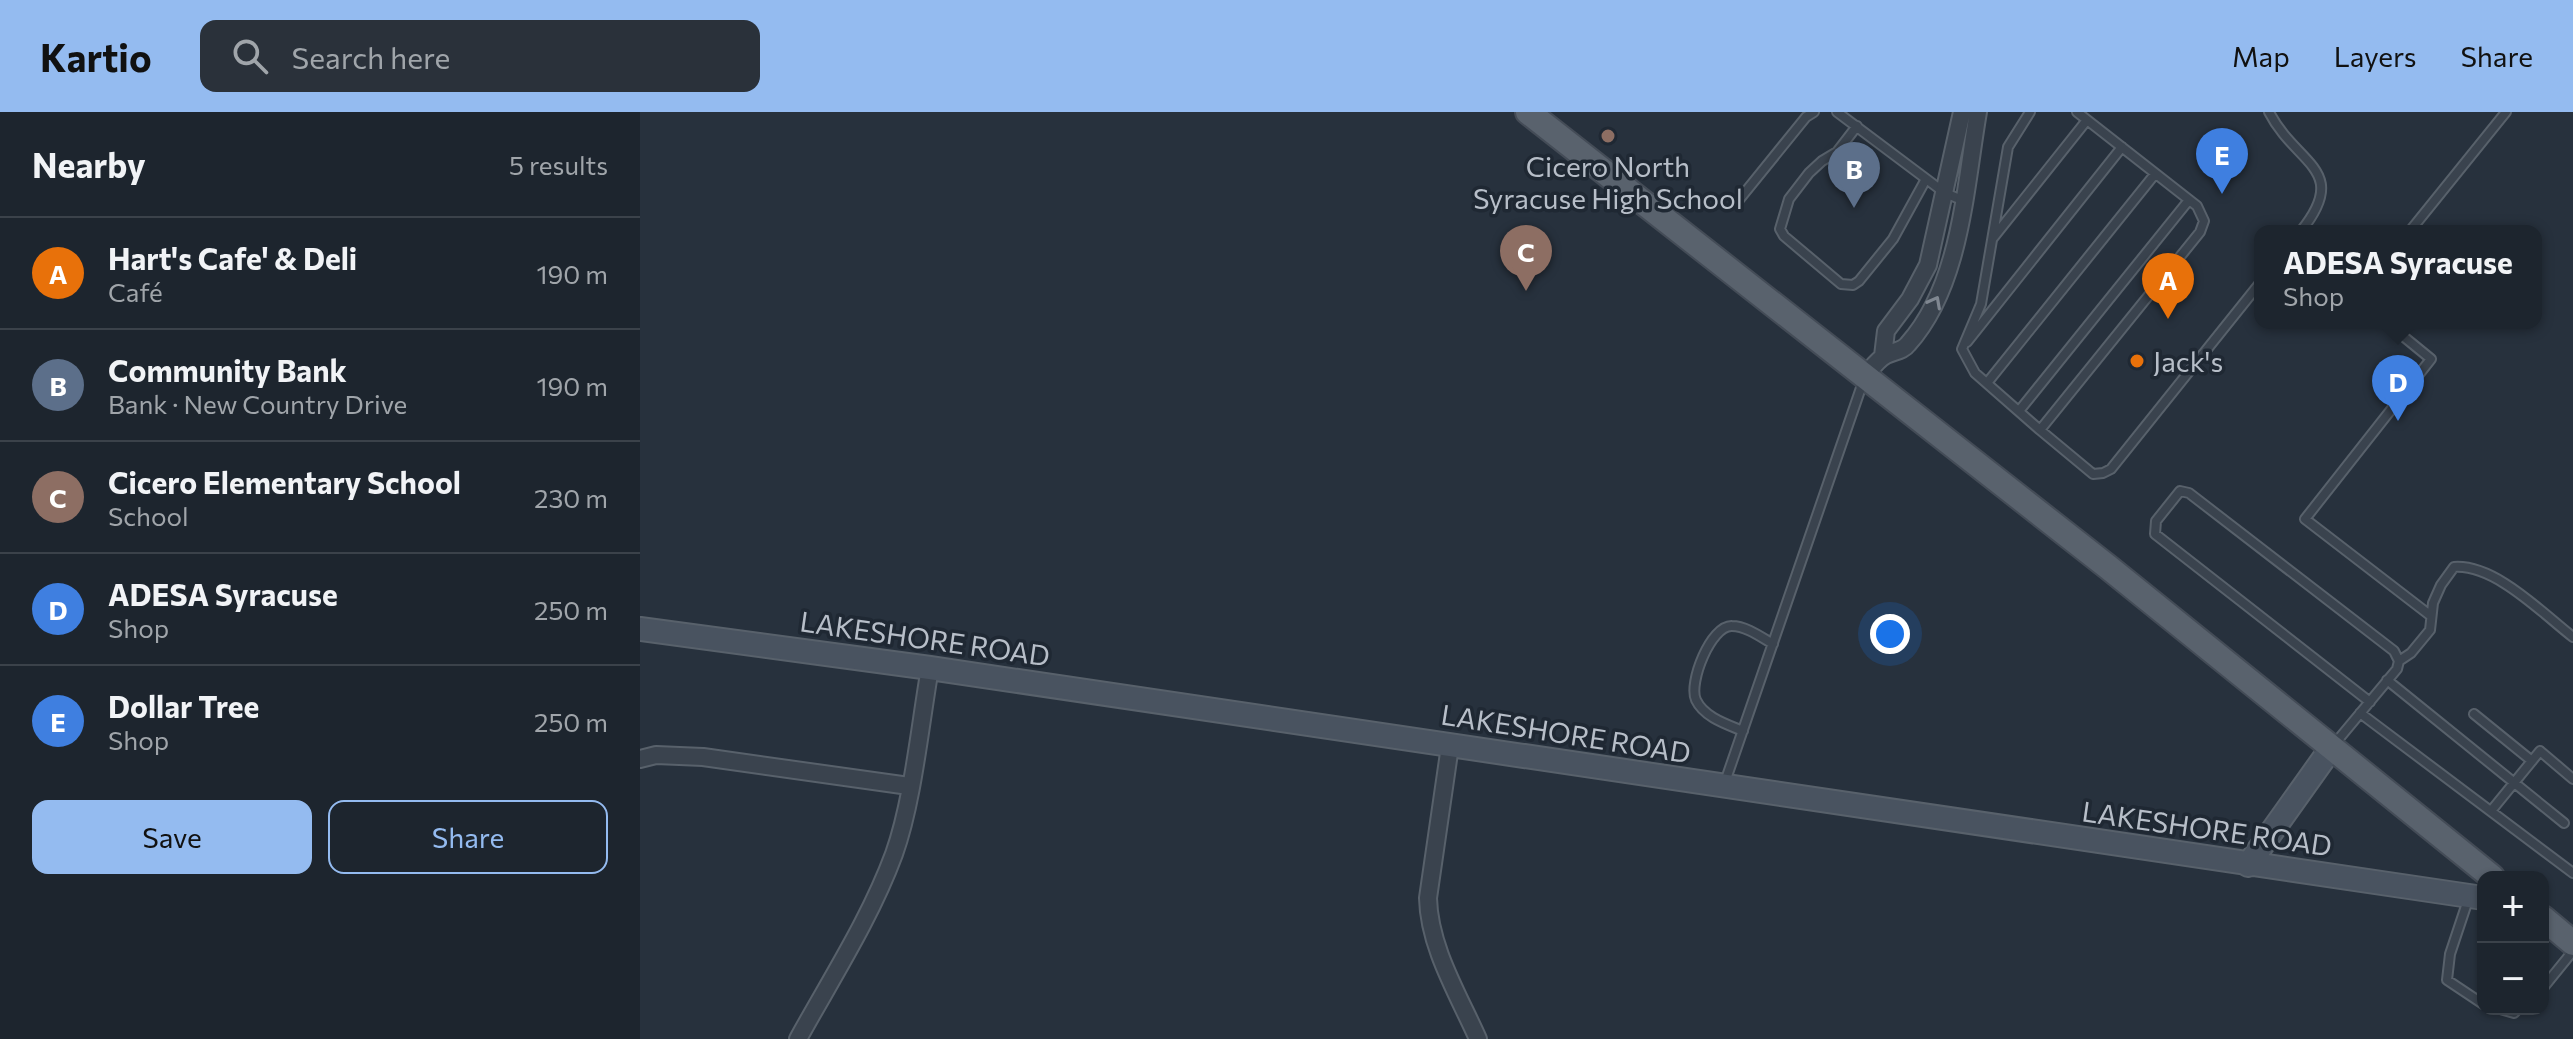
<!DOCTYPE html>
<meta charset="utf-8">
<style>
body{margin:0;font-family:Commissioner,sans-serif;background:#2a313a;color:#f1f3f6}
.controls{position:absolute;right:24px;bottom:24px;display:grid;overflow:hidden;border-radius:16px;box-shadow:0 2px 6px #0004}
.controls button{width:72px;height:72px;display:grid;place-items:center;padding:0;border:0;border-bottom:2px solid #3b424a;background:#1d252e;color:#f1f3f6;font:40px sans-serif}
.you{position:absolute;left:1250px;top:522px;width:28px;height:28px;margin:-20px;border:6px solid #fff;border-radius:50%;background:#1a73e8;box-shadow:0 0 0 12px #1a73e833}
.badge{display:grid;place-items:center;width:52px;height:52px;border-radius:50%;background:#94bbf0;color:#fff;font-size:26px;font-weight:700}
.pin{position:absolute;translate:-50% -66px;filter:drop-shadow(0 2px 4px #0008)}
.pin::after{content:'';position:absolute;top:42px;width:28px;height:24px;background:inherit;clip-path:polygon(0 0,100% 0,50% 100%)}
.popup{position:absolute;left:1614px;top:113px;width:288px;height:104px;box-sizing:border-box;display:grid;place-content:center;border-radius:16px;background:#1d252e;filter:drop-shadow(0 2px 6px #0005);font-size:26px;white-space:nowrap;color:#a0a5aa}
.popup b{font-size:30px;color:#f1f3f6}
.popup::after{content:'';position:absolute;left:50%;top:100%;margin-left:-16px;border:16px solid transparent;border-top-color:#1d252e}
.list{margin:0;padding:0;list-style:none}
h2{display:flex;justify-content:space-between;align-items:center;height:104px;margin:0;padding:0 32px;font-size:34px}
h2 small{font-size:26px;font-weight:400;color:#a0a5aa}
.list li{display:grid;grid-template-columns:52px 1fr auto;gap:24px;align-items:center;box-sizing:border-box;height:112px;padding:0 32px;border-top:2px solid #3b424a}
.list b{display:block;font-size:30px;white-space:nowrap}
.list p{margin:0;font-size:26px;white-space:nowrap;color:#a0a5aa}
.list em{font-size:26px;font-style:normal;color:#a0a5aa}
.actions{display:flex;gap:16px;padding:24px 32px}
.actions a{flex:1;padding:18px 0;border:2px solid #94bbf0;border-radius:16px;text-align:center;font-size:28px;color:#94bbf0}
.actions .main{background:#94bbf0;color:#111}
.icon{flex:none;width:44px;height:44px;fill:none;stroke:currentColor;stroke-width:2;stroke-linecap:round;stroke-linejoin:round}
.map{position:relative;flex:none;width:1933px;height:927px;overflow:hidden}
header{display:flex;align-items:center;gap:48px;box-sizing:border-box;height:112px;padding:0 40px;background:#94bbf0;color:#111}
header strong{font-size:38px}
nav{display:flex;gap:44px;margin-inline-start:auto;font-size:28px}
.search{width:560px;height:72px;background:#2a313a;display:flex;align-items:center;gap:20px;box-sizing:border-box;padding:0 28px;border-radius:16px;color:#a0a5aa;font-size:30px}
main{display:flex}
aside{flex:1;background:#1d252e}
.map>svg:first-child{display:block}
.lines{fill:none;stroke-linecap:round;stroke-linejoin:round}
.lane-casing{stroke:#58616b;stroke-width:12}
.street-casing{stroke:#58616b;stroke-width:20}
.secondary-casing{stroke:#58616b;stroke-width:26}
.primary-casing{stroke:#444c57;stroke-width:28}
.lane{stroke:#3a434e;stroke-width:8}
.street{stroke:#3a434e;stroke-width:16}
.secondary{stroke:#495360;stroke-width:22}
.primary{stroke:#59626d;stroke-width:24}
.oneway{stroke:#7f8791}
.education-dot{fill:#8d6e63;stroke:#1f2833;stroke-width:3}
.food-dot{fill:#e8710a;stroke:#1f2833;stroke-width:3}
.labels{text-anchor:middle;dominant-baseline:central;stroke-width:7;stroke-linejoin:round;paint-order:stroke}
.poi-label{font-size:28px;fill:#b7bec8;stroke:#1f2833}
.street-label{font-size:28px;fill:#b7bec8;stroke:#1f2833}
</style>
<header>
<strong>Kartio</strong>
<div class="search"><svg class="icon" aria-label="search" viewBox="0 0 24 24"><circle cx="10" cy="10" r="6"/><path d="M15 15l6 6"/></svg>Search here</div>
<nav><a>Map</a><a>Layers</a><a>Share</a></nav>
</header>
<main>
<aside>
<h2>Nearby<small>5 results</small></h2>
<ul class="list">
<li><span class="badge" style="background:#e8710a">A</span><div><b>Hart's Cafe' &amp; Deli</b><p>Café</p></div><em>190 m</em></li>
<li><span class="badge" style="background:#5c6f8a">B</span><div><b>Community Bank</b><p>Bank · New Country Drive</p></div><em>190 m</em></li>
<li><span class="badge" style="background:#8d6e63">C</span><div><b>Cicero Elementary School</b><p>School</p></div><em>230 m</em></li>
<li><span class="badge" style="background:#3f7fe0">D</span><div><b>ADESA Syracuse</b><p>Shop</p></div><em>250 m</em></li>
<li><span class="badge" style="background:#3f7fe0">E</span><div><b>Dollar Tree</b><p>Shop</p></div><em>250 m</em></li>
</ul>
<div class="actions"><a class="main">Save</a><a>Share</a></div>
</aside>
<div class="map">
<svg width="1933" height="927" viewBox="0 0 1933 927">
<rect width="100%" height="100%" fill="#27313d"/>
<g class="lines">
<g class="lane-casing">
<path id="lane" d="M 1197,0 L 1305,81 L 1322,88
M 1390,0 L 1368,35 L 1341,192 L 1322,237 L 1335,261 L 1400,318 L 1560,120 L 1564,109 L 1557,94 L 1437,0
M 1629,0 C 1656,53 1711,57 1661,119
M 1217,14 L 1197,40 L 1182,49 L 1169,61 L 1149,87 L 1140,117 L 1144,124 L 1201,172 L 1213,173 L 1219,169 L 1253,127 L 1286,67
M 1098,89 L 1166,5 L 1174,0
M 1770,119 L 1866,0
M 1353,126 L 1447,8
M 1747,211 L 1791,247 L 1665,407 L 1791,504
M 1327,230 L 1482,35
M 1347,271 L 1515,62
M 1379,299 L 1549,88
M 1400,318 L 1453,362 L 1463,361 L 1471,357 L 1620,171
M 1759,549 L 1771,541 L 1790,518 L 1793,491 L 1801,473 L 1814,455 C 1855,452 1902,501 1933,525
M 1747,568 L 1924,711
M 1720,601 L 1933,761
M 1834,602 L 1892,649
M 1103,619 C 1086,612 1064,605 1056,588 C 1048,571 1071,513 1092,514 C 1106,514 1121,525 1133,532
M 1692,635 L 1757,557 L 1759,549 L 1754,539 L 1549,381 L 1540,379 L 1516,409 L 1515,422 L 1730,590
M 1085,670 L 1224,267
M 1851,699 L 1900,639 L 1933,667
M 1829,785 L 1810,842 L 1807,868 L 1843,892
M 1903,876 L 1933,839
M 1860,897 L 1874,901 L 1878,897"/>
</g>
<g class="street-casing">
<path id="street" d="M 1243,244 L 1246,219 L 1270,187 L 1288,153 L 1322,0
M 1225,264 C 1231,257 1238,247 1246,243 C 1254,239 1263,239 1268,232 C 1321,173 1325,75 1338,0
M 810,634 L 788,786 C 789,835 818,882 838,927
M 0,647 L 16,643 L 63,645 L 269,674
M 158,927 C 191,867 230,807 254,742 C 273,689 280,613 290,556"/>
</g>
<g class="secondary-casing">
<path id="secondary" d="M 0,517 L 290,556 L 1843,786
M 1608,753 L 1692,635"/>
</g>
<g class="primary-casing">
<path id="primary" d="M 888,0 L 1468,455 L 1852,765
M 1903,806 L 1933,831"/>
</g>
<use href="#lane" class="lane"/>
<use href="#street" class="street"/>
<use href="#secondary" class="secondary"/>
<use href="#primary" class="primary"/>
</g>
<defs><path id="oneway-chevron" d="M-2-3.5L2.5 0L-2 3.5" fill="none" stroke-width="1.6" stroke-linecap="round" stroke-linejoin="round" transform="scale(2)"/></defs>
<use class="oneway" href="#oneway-chevron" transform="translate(1295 190) rotate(-62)"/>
<circle class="education-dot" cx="968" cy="24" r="8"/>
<circle class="food-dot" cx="1497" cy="249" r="8"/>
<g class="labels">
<g class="poi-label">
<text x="968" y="54">Cicero North<tspan x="968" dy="32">Syracuse High School</tspan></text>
<text x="1513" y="249" text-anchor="start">Jack's</text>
</g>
<g class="street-label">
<text transform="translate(285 526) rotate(8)">LAKESHORE ROAD</text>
<text transform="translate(926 621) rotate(9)">LAKESHORE ROAD</text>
<text transform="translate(1567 716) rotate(8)">LAKESHORE ROAD</text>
</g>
</g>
</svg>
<div class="controls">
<button>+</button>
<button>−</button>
</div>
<div class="you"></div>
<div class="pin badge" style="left:1528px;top:207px;background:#e8710a">A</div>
<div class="pin badge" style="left:1214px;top:96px;background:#5c6f8a">B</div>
<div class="pin badge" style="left:886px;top:179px;background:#8d6e63">C</div>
<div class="pin badge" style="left:1758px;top:309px;background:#3f7fe0">D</div>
<div class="popup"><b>ADESA Syracuse</b>Shop</div>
<div class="pin badge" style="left:1582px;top:82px;background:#3f7fe0">E</div>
</div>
</main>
